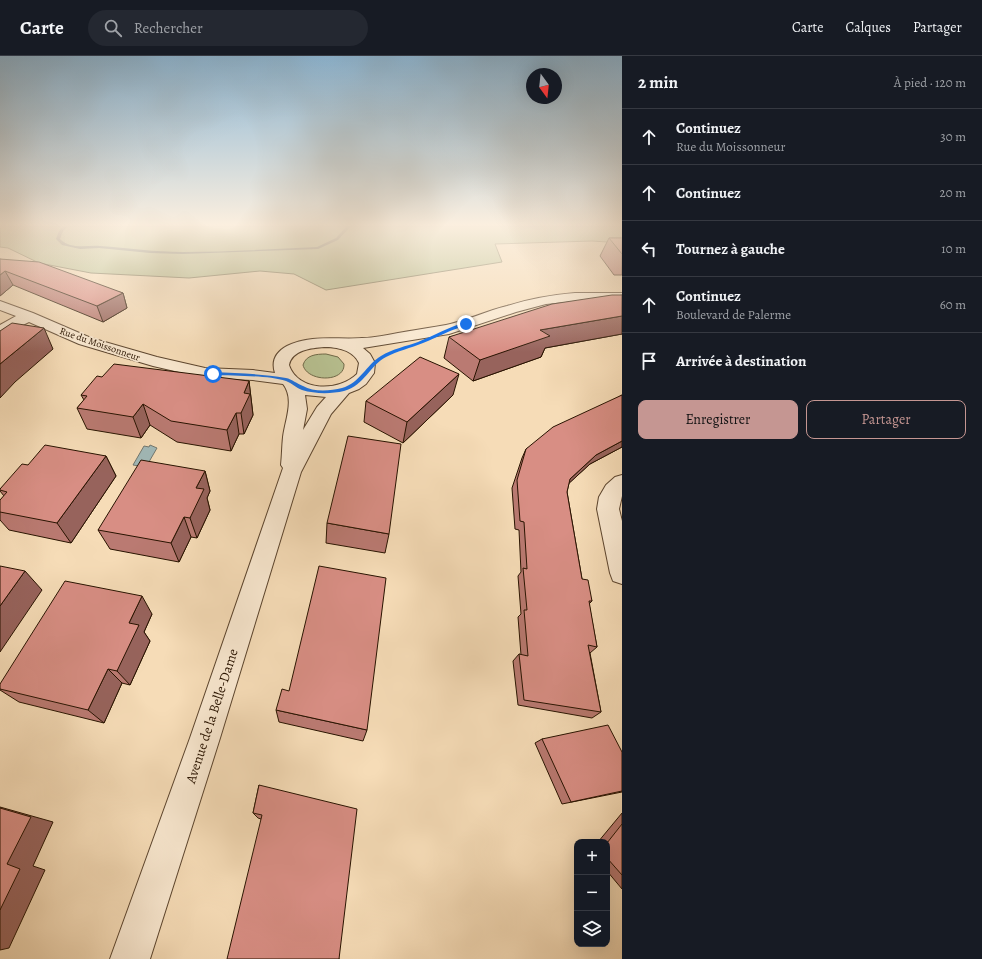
<!DOCTYPE html>
<html lang="fr">
<meta charset="utf-8">
<style>
body{margin:0;font-family:Alegreya,serif;background:#242831;color:#f1f3f6}
.controls{position:absolute;right:12px;bottom:12px;display:grid;overflow:hidden;border-radius:8px;box-shadow:0 4px 16px #0002}
.controls button{width:36px;height:36px;display:grid;place-items:center;padding:0;border:0;border-bottom:1px solid #363941;background:#171b24;color:#f1f3f6;font:20px sans-serif}
.compass{position:absolute;left:526px;top:12px;width:36px;height:36px;border-radius:50%;background:#171b24;box-shadow:0 4px 16px #0002;rotate:165deg}
.stop{position:absolute;width:12px;height:12px;margin:-9px;border:3px solid #1a73e8;border-radius:50%;background:#fff}
.stop.end{background:#1a73e8;border-color:#fff;box-shadow:0 1px 4px #0008}
.list{margin:0;padding:0;list-style:none}
h2{display:flex;justify-content:space-between;align-items:center;height:52px;margin:0;padding:0 16px;font-size:17px}
h2 small{font-size:13px;font-weight:400;color:#9ea1a6}
.list li{display:grid;grid-template-columns:26px 1fr auto;gap:12px;align-items:center;box-sizing:border-box;height:56px;padding:0 16px;border-top:1px solid #363941}
.list b{display:block;font-size:15px;white-space:nowrap}
.list p{margin:0;font-size:13px;white-space:nowrap;color:#9ea1a6}
.list em{font-size:13px;font-style:normal;color:#9ea1a6}
.actions{display:flex;gap:8px;padding:12px 16px}
.actions a{flex:1;padding:9px 0;border:1px solid #c59692;border-radius:8px;text-align:center;font-size:14px;color:#c59692}
.actions .main{background:#c59692;color:#111}
.icon{flex:none;width:22px;height:22px;fill:none;stroke:currentColor;stroke-width:2;stroke-linecap:round;stroke-linejoin:round}
.map{position:relative;flex:none;width:622px;height:903px;overflow:hidden}
header{display:flex;align-items:center;gap:24px;box-sizing:border-box;height:56px;padding:0 20px;background:#171b24;border-bottom:1px solid #363941}
header strong{font-size:19px}
nav{display:flex;gap:22px;margin-inline-start:auto;font-size:14px}
.search{width:280px;height:36px;background:#242831;display:flex;align-items:center;gap:10px;box-sizing:border-box;padding:0 14px;border-radius:22px;color:#9ea1a6;font-size:15px}
main{display:flex}
aside{flex:1;background:#171b24}
.map>svg:first-child{display:block}
.green{fill:#b8c292;stroke:#706a49}
.water{fill:#a1b9b9;stroke:#71776f}
.lines{fill:none;stroke-linecap:round;stroke-linejoin:round}
.stream{fill:#71776f;fill-rule:evenodd}
.minor-casing{stroke:#5c452e;stroke-width:2}
.minor{fill:#f9e8d0;fill-rule:evenodd}
.wall{fill:#ba7a72;stroke:#281300}
.shaded-wall{fill:#97635c;stroke:#281300}
.building{fill:#d88e84;stroke:#281300}
.route{fill:#1a73e8}
.labels{text-anchor:middle;dominant-baseline:central;stroke-width:3.5;stroke-linejoin:round;paint-order:stroke}
.far-street-label{font-size:10px;fill:#281300;stroke:#f9e8d0}
.near-street-label{font-size:14px;fill:#281300;stroke:#f9e8d0}
</style>
<header>
<strong>Carte</strong>
<div class="search"><svg class="icon" aria-label="search" viewBox="0 0 24 24"><circle cx="10" cy="10" r="6"/><path d="M15 15l6 6"/></svg>Rechercher</div>
<nav><a>Carte</a><a>Calques</a><a>Partager</a></nav>
</header>
<main>
<div class="map">
<svg width="622" height="903" viewBox="0 0 622 903">
<rect width="100%" height="100%" fill="#f6dcb7"/>
<filter id="stains"><feTurbulence type="fractalNoise" baseFrequency=".005" numOctaves="4"/><feColorMatrix values="0 0 0 0 .2 0 0 0 0 .09 0 0 0 0 .02 0 0 0 .5 -.17"/></filter>
<radialGradient id="worn" r=".72"><stop offset=".6" stop-color="#630" stop-opacity="0"/><stop offset="1" stop-color="#630" stop-opacity=".3"/></radialGradient>
<path class="green" d="M 0,170 L 622,170 L 622,187 L 592,185 L 495,188 L 502,206 L 326,234 L 294,218 L 260,215 L 189,222 L 91,217 L 39,207 L 8,192 L 0,191 Z
M 326,298 L 338,301 L 344,308 C 345,327 307,326 303,309 C 306,299 316,298 326,298 Z"/>
<path class="water" d="M 150,389 L 157,392 L 146,411 L 133,409 L 144,390 L 149,391 Z"/>
<g class="lines">
<path class="stream" d="M 64,170 L 68,170 L 63,175 L 60,183 C 71,194 87,189 100,190 C 128,192 155,196 183,196 C 228,196 273,193 317,191 L 336,182 L 347,170 L 351,170 L 338,184 L 318,193 L 183,198 L 150,197 L 99,192 L 80,193 L 62,189 L 56,183 L 59,175 Z"/>
<g class="minor-casing">
<path id="minor" d="M 575,237 L 622,237 L 622,245 L 575,245 L 546,248 L 516,256 L 449,278 L 363,292 L 370,298 L 375,307 L 374,317 L 366,328 L 359,333 L 349,337 L 331,358 L 301,416 L 220,682 L 150,903 L 110,903 L 190,682 L 283,412 L 281,409 C 282,400 282,390 283,381 C 285,364 295,343 283,328 L 253,324 L 205,322 L 153,310 L 79,288 L 29,266 L 0,280 L 0,269 L 16,260 L 0,254 L 0,245 L 33,257 L 91,282 L 157,301 L 205,312 L 253,314 L 275,317 C 271,305 276,296 287,290 C 311,278 337,284 362,282 C 374,282 386,279 398,277 C 414,274 430,272 446,269 C 466,265 486,255 507,250 C 529,243 552,239 575,237 ZM 324,291 C 337,291 353,294 359,307 L 357,318 C 339,336 298,336 289,309 C 292,294 311,292 324,291 ZM 305,339 L 326,341 L 317,351 L 303,374 L 307,353 Z
M 622,419 L 622,440 L 619,453 L 622,465 L 622,528 L 613,525 L 610,517 L 597,453 L 599,441 L 606,429 L 615,421 Z"/>
</g>
<use href="#minor" class="minor"/>
</g>
<path class="wall" d="M 609,182 L 622,182 L 622,219 L 614,219 L 600,200 Z
M 0,203 L 123,237 L 127,252 L 103,266 L 13,229 L 0,240 Z
M 622,239 L 622,278 L 545,292 L 541,301 L 473,325 L 444,302 L 449,281 Z
M 102,321 L 249,325 L 253,359 L 244,378 L 239,378 L 231,395 L 177,386 L 150,369 L 141,382 L 87,373 L 77,352 L 84,344 L 81,339 Z
M 453,339 L 403,387 L 364,366 L 366,345 Z
M 622,339 L 622,391 L 590,408 L 569,427 L 567,436 L 582,523 L 592,545 L 589,548 L 597,591 L 590,597 L 601,656 L 592,662 L 518,649 L 513,605 L 519,598 L 521,599 L 518,561 L 521,558 L 518,520 L 521,516 L 519,474 L 515,473 L 512,432 L 522,402 L 526,393 Z
M 106,400 L 116,420 L 71,487 L 9,474 L 0,464 L 0,444 L 4,440 L 0,435 L 0,433 L 28,409 Z
M 205,415 L 210,435 L 207,442 L 210,454 L 197,482 L 191,481 L 179,506 L 110,493 L 98,474 Z
M 327,467 L 389,478 L 385,497 L 326,487 Z
M 152,558 L 144,576 L 150,585 L 130,629 L 122,627 L 104,667 L 19,646 L 0,634 L 0,628 Z
M 276,654 L 367,674 L 363,685 L 279,666 Z
M 542,683 L 622,696 L 622,736 L 562,748 L 535,687 Z
M 259,729 L 339,903 L 261,763 L 258,762 L 253,757 Z
M 622,757 L 622,833 L 607,815 L 607,786 L 598,786 Z"/>
<path class="shaded-wall" d="M 5,215 L 13,229 L 0,240 L 0,219 Z
M 123,237 L 127,252 L 103,266 L 97,250 Z
M 622,260 L 622,278 L 545,292 L 541,301 L 473,325 L 480,304 L 540,274 Z
M 44,272 L 53,293 L 15,326 L 0,342 L 0,308 Z
M 459,318 L 453,339 L 403,387 L 407,366 Z
M 249,325 L 253,359 L 244,378 L 241,357 L 244,337 Z
M 143,348 L 150,369 L 141,382 L 133,361 Z
M 236,357 L 239,378 L 231,395 L 227,374 Z
M 622,385 L 622,391 L 590,408 L 565,431 L 570,423 L 596,399 Z
M 106,400 L 116,420 L 71,487 L 57,467 Z
M 205,415 L 210,435 L 207,442 L 210,454 L 197,482 L 190,462 L 196,432 Z
M 184,461 L 191,481 L 179,506 L 171,487 Z
M 25,515 L 42,534 L 0,596 L 0,550 Z
M 142,540 L 152,558 L 144,576 L 150,585 L 130,629 L 117,615 L 129,567 Z
M 108,613 L 122,627 L 104,667 L 88,654 Z
M 0,751 L 53,766 L 33,810 L 45,814 L 9,892 L 0,894 L 0,854 L 7,808 Z"/>
<path class="building" d="M 609,182 L 622,182 L 622,198 Z
M 0,203 L 39,206 L 123,237 L 97,250 L 5,215 L 0,219 Z
M 612,239 L 622,239 L 622,260 L 540,274 L 550,280 L 480,304 L 449,281 L 552,248 Z
M 12,267 L 44,272 L 0,308 L 0,275 Z
M 420,301 L 459,318 L 407,366 L 366,345 Z
M 114,308 L 249,325 L 244,337 L 250,338 L 241,357 L 236,357 L 227,374 L 171,365 L 143,348 L 133,361 L 77,352 L 87,340 L 81,339 L 97,320 L 102,321 Z
M 622,339 L 622,385 L 596,399 L 570,423 L 567,436 L 582,523 L 588,524 L 592,545 L 589,545 L 597,591 L 588,589 L 601,656 L 524,644 L 519,598 L 528,600 L 524,554 L 527,554 L 523,512 L 527,513 L 524,466 L 520,465 L 517,424 L 526,393 L 553,371 Z
M 348,380 L 401,388 L 389,478 L 327,467 Z
M 45,389 L 106,400 L 57,467 L 0,456 L 0,444 L 7,436 L 0,434 L 0,433 L 22,408 L 28,409 Z
M 141,404 L 205,415 L 196,432 L 204,433 L 190,462 L 184,461 L 171,487 L 98,474 Z
M 0,510 L 25,515 L 0,550 Z
M 319,510 L 386,522 L 367,674 L 276,654 L 282,633 L 289,635 Z
M 65,525 L 142,540 L 129,567 L 139,569 L 117,615 L 108,613 L 88,654 L 0,633 L 0,628 Z
M 608,669 L 622,696 L 622,735 L 571,746 L 542,683 Z
M 259,729 L 357,753 L 339,903 L 227,903 L 262,759 L 253,757 Z
M 0,752 L 31,761 L 7,808 L 20,813 L 0,854 Z
M 622,768 L 622,819 L 607,802 L 607,787 Z"/>
<linearGradient id="sky" x2="0" y2="1"><stop stop-color="#8bb6d5"/><stop offset="0.57" stop-color="#fbefdf"/><stop offset="1" stop-color="#fbefdf" stop-opacity="0"/></linearGradient>
<rect width="622" height="296" fill="url(#sky)"/>
<path class="route" d="M 466,266 L 468,269 C 452,273 438,281 423,287 C 411,292 397,295 386,301 C 369,310 365,329 344,335 C 331,338 315,338 302,334 C 296,332 292,327 286,325 C 267,319 234,320 213,319 L 211,318 L 213,316 C 238,317 262,318 286,322 C 292,323 297,328 303,330 C 313,336 330,335 342,332 C 360,327 366,309 381,300 C 392,293 407,290 418,286 C 435,279 449,271 466,266 Z"/>
<g class="labels">
<g class="far-street-label">
<text transform="translate(100 288) rotate(19)">Rue du Moissonneur</text>
</g>
<g class="near-street-label">
<text transform="translate(212 660) rotate(-72)">Avenue de la Belle-Dame</text>
</g>
</g>
<rect width="100%" height="100%" filter="url(#stains)"/>
<rect width="100%" height="100%" fill="url(#worn)"/>
</svg>
<div class="controls">
<button>+</button>
<button>−</button>
<button><svg class="icon" aria-label="layers" viewBox="0 0 24 24"><path d="M12 4l9 5-9 5-9-5zM3 14l9 5 9-5"/></svg></button>
</div>
<svg class="compass" viewBox="-18 -18 36 36"><path d="M0-13l5 13h-10z" fill="#e53935"/><path d="M0 13l5-13h-10z" fill="#9ea1a6"/></svg>
<div class="stop" style="left:213px;top:318px"></div>
<div class="stop end" style="left:466px;top:268px"></div>
</div>
<aside>
<h2>2 min<small>À pied · 120 m</small></h2>
<ul class="list">
<li><svg class="icon" aria-label="ahead" viewBox="0 0 24 24"><path d="M12 20V5M6 11l6-6 6 6"/></svg><div><b>Continuez</b><p>Rue du Moissonneur</p></div><em>30 m</em></li>
<li><svg class="icon" aria-label="ahead" viewBox="0 0 24 24"><path d="M12 20V5M6 11l6-6 6 6"/></svg><div><b>Continuez</b></div><em>20 m</em></li>
<li><svg class="icon" aria-label="left" viewBox="0 0 24 24"><path d="M17 20v-9H6M10 6l-5 5 5 5"/></svg><div><b>Tournez à gauche</b></div><em>10 m</em></li>
<li><svg class="icon" aria-label="ahead" viewBox="0 0 24 24"><path d="M12 20V5M6 11l6-6 6 6"/></svg><div><b>Continuez</b><p>Boulevard de Palerme</p></div><em>60 m</em></li>
<li><svg class="icon" aria-label="arrive" viewBox="0 0 24 24"><path d="M6 21V4h12l-3 4 3 4H6"/></svg><div><b>Arrivée à destination</b></div></li>
</ul>
<div class="actions"><a class="main">Enregistrer</a><a>Partager</a></div>
</aside>
</main>
